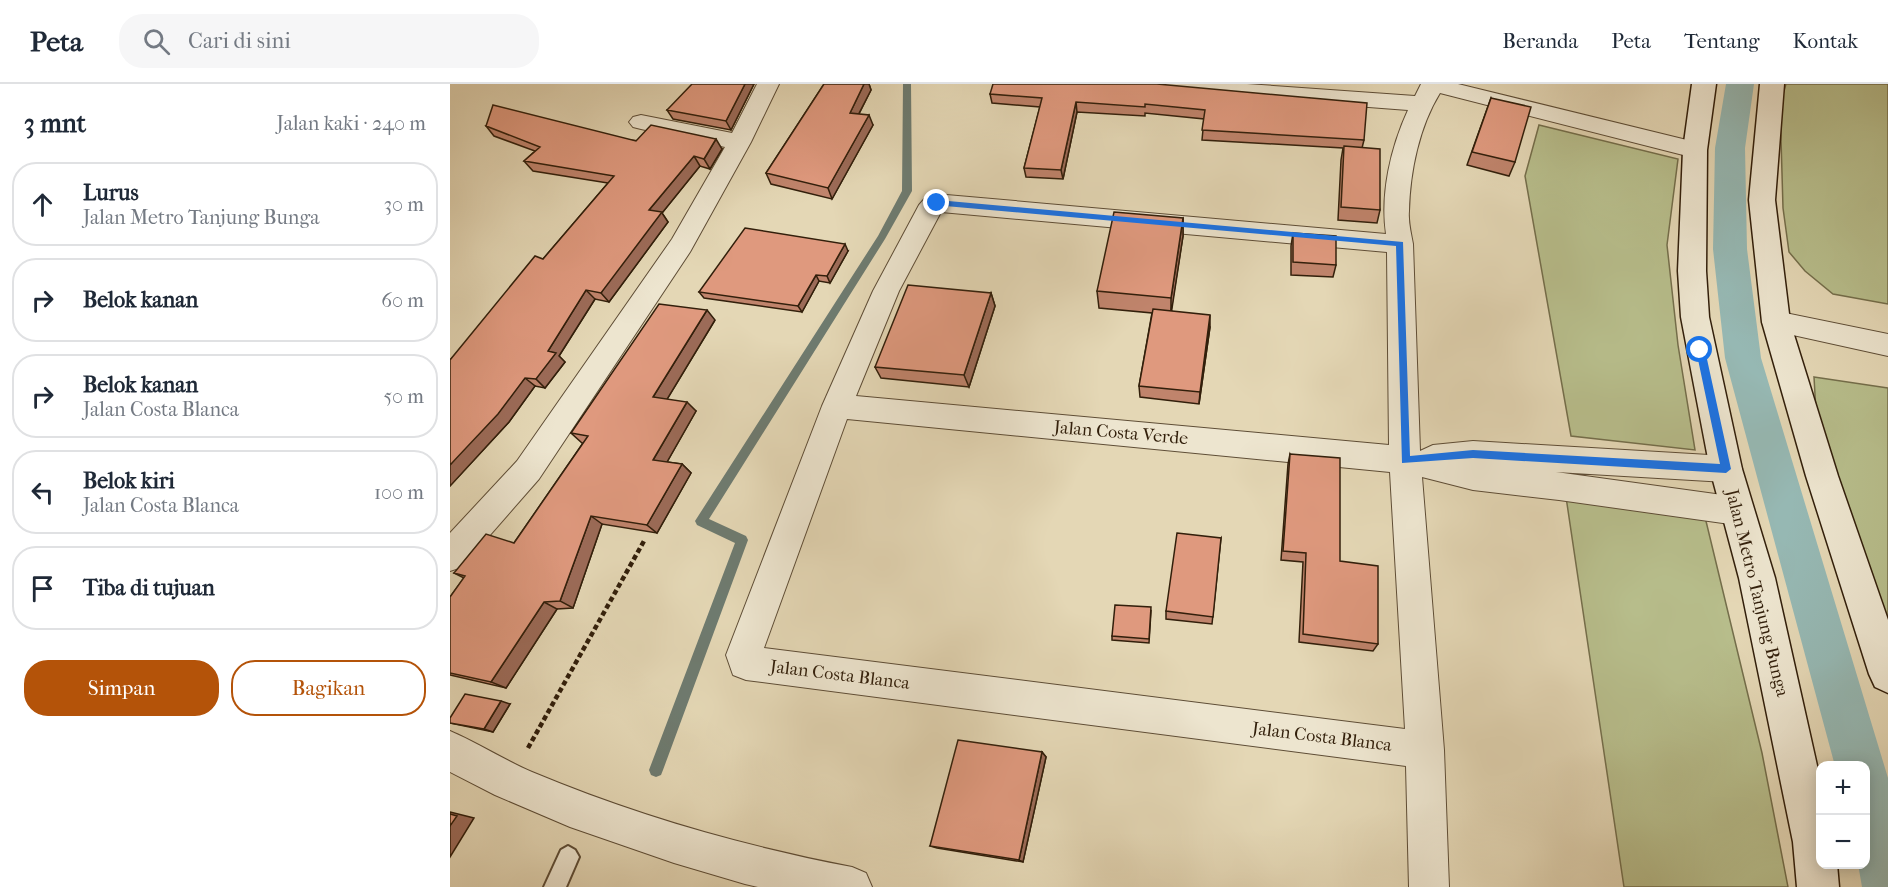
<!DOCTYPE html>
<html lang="id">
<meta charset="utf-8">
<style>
body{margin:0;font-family:"IM FELL French Canon",serif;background:#f6f6f7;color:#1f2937}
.controls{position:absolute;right:18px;bottom:18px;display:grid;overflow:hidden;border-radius:12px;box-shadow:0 3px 15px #0003}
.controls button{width:54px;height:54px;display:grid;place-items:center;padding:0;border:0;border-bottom:2px solid #e0e1e3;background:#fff;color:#1f2937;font:30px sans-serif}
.stop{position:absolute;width:18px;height:18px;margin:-14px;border:4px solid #1a73e8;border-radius:50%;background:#fff}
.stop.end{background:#1a73e8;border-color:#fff;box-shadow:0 2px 6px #0008}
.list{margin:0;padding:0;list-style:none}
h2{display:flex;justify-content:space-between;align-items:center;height:78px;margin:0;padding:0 24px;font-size:26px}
h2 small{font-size:20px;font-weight:400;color:#747a83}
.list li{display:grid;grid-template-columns:39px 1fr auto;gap:18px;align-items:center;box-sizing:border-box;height:84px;margin:0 12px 12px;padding:0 12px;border:2px solid #e0e1e3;border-radius:24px}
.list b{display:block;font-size:22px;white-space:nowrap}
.list p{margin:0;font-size:20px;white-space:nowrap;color:#747a83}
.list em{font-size:20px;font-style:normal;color:#747a83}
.actions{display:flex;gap:12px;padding:18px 24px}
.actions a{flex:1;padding:14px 0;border:2px solid #b45309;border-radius:24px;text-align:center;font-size:21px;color:#b45309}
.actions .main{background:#b45309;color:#fff}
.icon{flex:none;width:33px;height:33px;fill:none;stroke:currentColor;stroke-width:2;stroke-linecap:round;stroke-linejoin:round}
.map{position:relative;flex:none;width:1438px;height:803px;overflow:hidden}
header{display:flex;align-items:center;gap:36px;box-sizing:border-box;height:84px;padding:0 30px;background:#fff;border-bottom:2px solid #e0e1e3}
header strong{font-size:28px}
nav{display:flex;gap:33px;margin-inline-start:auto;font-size:21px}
.search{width:420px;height:54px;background:#f6f6f7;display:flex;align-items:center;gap:15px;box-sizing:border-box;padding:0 21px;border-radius:24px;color:#747a83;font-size:22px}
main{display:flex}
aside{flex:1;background:#fff}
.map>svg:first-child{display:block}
.green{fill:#b7bd8b;stroke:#746e4b;stroke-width:1.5}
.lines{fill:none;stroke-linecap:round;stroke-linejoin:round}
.stream{fill:#6e7b70;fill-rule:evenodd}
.canal{fill:#96b8b3;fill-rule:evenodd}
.service-casing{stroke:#5e4d36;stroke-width:4}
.minor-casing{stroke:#5e4d36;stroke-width:2}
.secondary-casing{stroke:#321f0b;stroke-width:3}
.path{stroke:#321f0b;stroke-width:4.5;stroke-dasharray:5 3;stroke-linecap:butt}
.service{fill:#ede5cf;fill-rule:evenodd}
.minor{fill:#ede5cf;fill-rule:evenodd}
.secondary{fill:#ede5cf;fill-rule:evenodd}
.wall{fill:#c0846c;stroke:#321f0b;stroke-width:1.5}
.shaded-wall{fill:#9c6b58;stroke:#321f0b;stroke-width:1.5}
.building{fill:#df997e;stroke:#321f0b;stroke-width:1.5}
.route{fill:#1a73e8}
.labels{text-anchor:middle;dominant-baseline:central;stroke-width:4.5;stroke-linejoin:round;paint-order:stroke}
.street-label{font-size:18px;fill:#321f0b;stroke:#ede5cf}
</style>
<header>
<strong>Peta</strong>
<div class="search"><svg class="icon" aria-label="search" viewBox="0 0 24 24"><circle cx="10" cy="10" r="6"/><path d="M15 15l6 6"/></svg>Cari di sini</div>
<nav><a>Beranda</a><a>Peta</a><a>Tentang</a><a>Kontak</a></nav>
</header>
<main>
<aside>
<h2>3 mnt<small>Jalan kaki · 240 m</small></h2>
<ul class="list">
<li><svg class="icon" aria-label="ahead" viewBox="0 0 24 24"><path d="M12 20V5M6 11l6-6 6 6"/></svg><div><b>Lurus</b><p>Jalan Metro Tanjung Bunga</p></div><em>30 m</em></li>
<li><svg class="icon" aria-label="right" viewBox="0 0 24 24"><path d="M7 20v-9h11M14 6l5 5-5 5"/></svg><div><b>Belok kanan</b></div><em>60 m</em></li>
<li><svg class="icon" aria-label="right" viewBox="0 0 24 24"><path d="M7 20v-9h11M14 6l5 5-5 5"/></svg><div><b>Belok kanan</b><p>Jalan Costa Blanca</p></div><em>50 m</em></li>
<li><svg class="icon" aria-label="left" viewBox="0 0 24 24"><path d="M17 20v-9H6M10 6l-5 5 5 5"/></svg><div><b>Belok kiri</b><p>Jalan Costa Blanca</p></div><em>100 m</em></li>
<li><svg class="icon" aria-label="arrive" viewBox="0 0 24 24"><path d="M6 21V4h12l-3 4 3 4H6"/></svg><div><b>Tiba di tujuan</b></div></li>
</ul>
<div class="actions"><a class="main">Simpan</a><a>Bagikan</a></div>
</aside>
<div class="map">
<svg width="1438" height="803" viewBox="0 0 1438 803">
<rect width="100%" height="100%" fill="#e4d7b5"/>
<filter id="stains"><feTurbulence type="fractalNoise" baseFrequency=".00333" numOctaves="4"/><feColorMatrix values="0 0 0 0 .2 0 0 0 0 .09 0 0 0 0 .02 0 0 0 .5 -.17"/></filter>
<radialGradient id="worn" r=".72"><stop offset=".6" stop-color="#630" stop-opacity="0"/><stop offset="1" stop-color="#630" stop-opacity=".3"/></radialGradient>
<path class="green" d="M 1336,0 L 1438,0 L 1438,220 L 1383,210 L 1355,187 L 1339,168 L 1333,124 L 1330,20 Z
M 1089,41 L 1228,75 L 1217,161 L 1228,261 L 1245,366 L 1121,352 L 1075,92 Z
M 1364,293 L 1438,304 L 1438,541 L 1366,328 Z
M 1116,413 L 1255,433 L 1312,669 L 1338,803 L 1174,803 Z"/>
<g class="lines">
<path class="stream" d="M 453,0 L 461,0 L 462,107 L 435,155 L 259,435 L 296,452 L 298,456 L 213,686 L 211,691 L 206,693 L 201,691 L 199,686 L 285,459 L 247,441 L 245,437 L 428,152 L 452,107 Z"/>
<path class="canal" d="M 1276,0 L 1304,0 L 1295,64 L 1297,165 L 1311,274 L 1438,694 L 1438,803 L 1412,803 L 1408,780 L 1416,780 L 1416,682 L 1385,682 L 1275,274 L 1263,165 L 1265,64 Z"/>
<g class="service-casing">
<path id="service" d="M 118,762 L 125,766 L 129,773 L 116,803 L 94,803 L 111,766 Z"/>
</g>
<g class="minor-casing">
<path id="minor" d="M 307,0 L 329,0 L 301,58 L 240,168 L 89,395 L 12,483 L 0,487 L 0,449 L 67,377 L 222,155 L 275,63 L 191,45 L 183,43 L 179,38 L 183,33 L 191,31 L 282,49 Z
M 696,0 L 797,0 L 965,12 L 971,0 L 1008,0 L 1245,58 L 1253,61 L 1257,66 L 1253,71 L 1245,74 L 990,9 C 969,43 960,88 959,127 C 958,138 961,149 963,160 L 970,367 L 983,361 L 1023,357 L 1276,372 L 1287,376 L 1292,385 L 1287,394 L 1276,398 L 1106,388 L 1287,413 L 1298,417 L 1303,427 L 1298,437 L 1287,441 L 1109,416 L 1023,406 L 972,393 L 994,666 L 999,803 L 959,803 L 956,682 L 296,596 L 283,591 L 276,571 L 372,322 L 423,207 L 469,121 L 476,113 L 485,110 L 936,150 C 930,109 941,63 958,26 L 707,7 L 699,5 ZM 491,128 L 937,168 L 939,361 L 406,312 L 449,207 ZM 397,335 L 940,388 L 955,645 L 314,564 Z
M 1326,227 L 1438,250 L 1438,272 L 1316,245 L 1312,238 L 1316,231 Z
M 0,647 C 28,659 54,676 82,688 C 185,731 292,762 402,783 L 416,789 L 422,803 L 308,803 L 295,800 L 224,779 L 120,743 L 45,711 L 0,688 Z"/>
</g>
<g class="secondary-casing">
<path id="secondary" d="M 1242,0 L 1266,0 L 1257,66 L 1256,187 L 1259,233 L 1292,385 L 1325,494 L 1370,695 L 1370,780 L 1387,780 L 1389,803 L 1347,803 L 1343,758 L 1289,494 L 1260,385 L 1231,233 L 1228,187 L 1233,66 Z
M 1310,0 L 1334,0 L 1325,116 L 1340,238 L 1388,392 L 1438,536 L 1438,609 L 1425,603 L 1419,590 L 1356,392 L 1312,238 L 1299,116 Z"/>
</g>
<path class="path" d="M 78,664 L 194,457"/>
<use href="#service" class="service"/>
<use href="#minor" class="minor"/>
<use href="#secondary" class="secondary"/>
</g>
<path class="wall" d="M 304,0 L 281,46 L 223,35 L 217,26 Z
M 374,0 L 419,0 L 421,6 L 409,30 L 423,41 L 382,115 L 321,100 L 316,89 Z
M 707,0 L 914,56 L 912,64 L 930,126 L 927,139 L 888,136 L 891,76 L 893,64 L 752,56 L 754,35 L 695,29 L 695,32 L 627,28 L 613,95 L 576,93 L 574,84 L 590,23 L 542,19 L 540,10 Z
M 1041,14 L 1065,78 L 1059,92 L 1017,81 Z
M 36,42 L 272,65 L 260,85 L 250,82 L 212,129 L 218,138 L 159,218 L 145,215 L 109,272 L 115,278 L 95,304 L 85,302 L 59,338 L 0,402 L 0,276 L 93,175 L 158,99 L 83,87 L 74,77 L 85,67 L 44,52 Z
M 733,134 L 733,152 L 721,227 L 760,243 L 749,320 L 690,313 L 689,302 L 702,229 L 649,224 L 647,207 Z
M 843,149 L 886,181 L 883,193 L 841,191 L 841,162 Z
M 398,167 L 380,199 L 369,197 L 352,228 L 254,214 L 249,208 Z
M 541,209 L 545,222 L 519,303 L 431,294 L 425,283 Z
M 265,236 L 217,315 L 246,327 L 217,378 L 232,380 L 241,389 L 207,449 L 152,440 L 123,524 L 107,525 L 56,604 L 0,591 L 0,513 L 14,494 L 4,489 L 64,459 L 133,359 L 132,359 L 121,349 Z
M 840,370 L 928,560 L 923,567 L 849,558 L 853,478 L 831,476 L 838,380 Z
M 771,454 L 762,540 L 716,535 L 716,527 Z
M 701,527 L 699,559 L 662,556 L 662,552 Z
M 60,620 L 43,648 L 0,639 Z
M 592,668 L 596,673 L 573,778 L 487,764 L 480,762 Z"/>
<path class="shaded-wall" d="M 295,0 L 304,0 L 281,46 L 276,37 Z
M 414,0 L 419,0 L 421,6 L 404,39 L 400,29 Z
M 626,18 L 627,28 L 613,95 L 611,86 Z
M 419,31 L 423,41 L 382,115 L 378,104 Z
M 266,55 L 272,65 L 260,85 L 254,75 Z
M 244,72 L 250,82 L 212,129 L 218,138 L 159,218 L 151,209 L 199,126 Z
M 733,134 L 733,152 L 721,231 L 721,214 Z
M 395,160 L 398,167 L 380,199 L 377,192 Z
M 366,191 L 369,197 L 352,228 L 348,222 Z
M 136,206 L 145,215 L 109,272 L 115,278 L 95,304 L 86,295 L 98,267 Z
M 541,209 L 545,222 L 519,303 L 514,291 Z
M 257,226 L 265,236 L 213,322 L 203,313 Z
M 760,231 L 760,243 L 749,320 L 750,308 Z
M 75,294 L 85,302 L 59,338 L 0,402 L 0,381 Z
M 237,318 L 246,327 L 213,385 L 203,376 Z
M 232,380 L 241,389 L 207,449 L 197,441 Z
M 141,432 L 152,440 L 123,524 L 110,517 Z
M 94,518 L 107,525 L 56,604 L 41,598 Z
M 51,617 L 60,620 L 43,648 L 34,645 Z
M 592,668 L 596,673 L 573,778 L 569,776 Z
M 0,728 L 24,734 L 0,773 Z"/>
<path class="building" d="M 242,0 L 295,0 L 276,37 L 217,26 Z
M 374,0 L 414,0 L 400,29 L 419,31 L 378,104 L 316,89 Z
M 543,0 L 707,0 L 917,19 L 914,56 L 752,46 L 755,26 L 695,20 L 695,23 L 626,18 L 611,86 L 574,84 L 592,14 L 540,10 Z
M 1041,14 L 1081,23 L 1065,78 L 1022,68 Z
M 43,21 L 186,57 L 201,41 L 266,55 L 254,75 L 244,72 L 199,126 L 212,128 L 151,209 L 136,206 L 98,267 L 106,269 L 86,295 L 75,294 L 48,330 L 0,381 L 0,276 L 85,172 L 93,175 L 164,92 L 74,77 L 90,63 L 36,42 Z
M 894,62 L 930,65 L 930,126 L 891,123 Z
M 664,128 L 733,134 L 721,214 L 647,207 Z
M 295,144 L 395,160 L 377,192 L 366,191 L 348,222 L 249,208 Z
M 843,149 L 886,152 L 886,181 L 843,178 Z
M 458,201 L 541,209 L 514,291 L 425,283 Z
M 209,220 L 257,226 L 203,313 L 237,318 L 203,376 L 232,380 L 197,441 L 141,432 L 110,517 L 94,518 L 41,598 L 0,589 L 0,513 L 15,492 L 4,489 L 36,450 L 64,459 L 138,352 L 121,349 Z
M 703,225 L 760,231 L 750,308 L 689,302 Z
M 840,370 L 890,374 L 890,477 L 928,482 L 928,560 L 853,550 L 856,469 L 833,467 Z
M 727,449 L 771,454 L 763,533 L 716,527 Z
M 665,521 L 701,523 L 699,555 L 662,552 Z
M 15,610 L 51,617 L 34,645 L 0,639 L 0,634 Z
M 508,656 L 592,668 L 569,776 L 480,762 Z
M 0,730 L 7,732 L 0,742 Z"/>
<path class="route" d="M 487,116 L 953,158 L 960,372 L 1023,366 L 1270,380 L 1246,266 L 1250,262 L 1255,266 L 1281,385 L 1276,389 L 1023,374 L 952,379 L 946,162 L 484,121 L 483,119 Z"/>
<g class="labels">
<g class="street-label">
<text transform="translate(671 349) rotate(5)">Jalan Costa Verde</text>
<text transform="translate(1307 509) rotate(76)">Jalan Metro Tanjung Bunga</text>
<text transform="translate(390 591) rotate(7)">Jalan Costa Blanca</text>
<text transform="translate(872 653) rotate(7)">Jalan Costa Blanca</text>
</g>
</g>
<rect width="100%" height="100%" filter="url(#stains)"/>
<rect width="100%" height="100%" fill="url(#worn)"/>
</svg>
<div class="controls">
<button>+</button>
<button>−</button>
</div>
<div class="stop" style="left:1250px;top:266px"></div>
<div class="stop end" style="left:487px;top:119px"></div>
</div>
</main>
